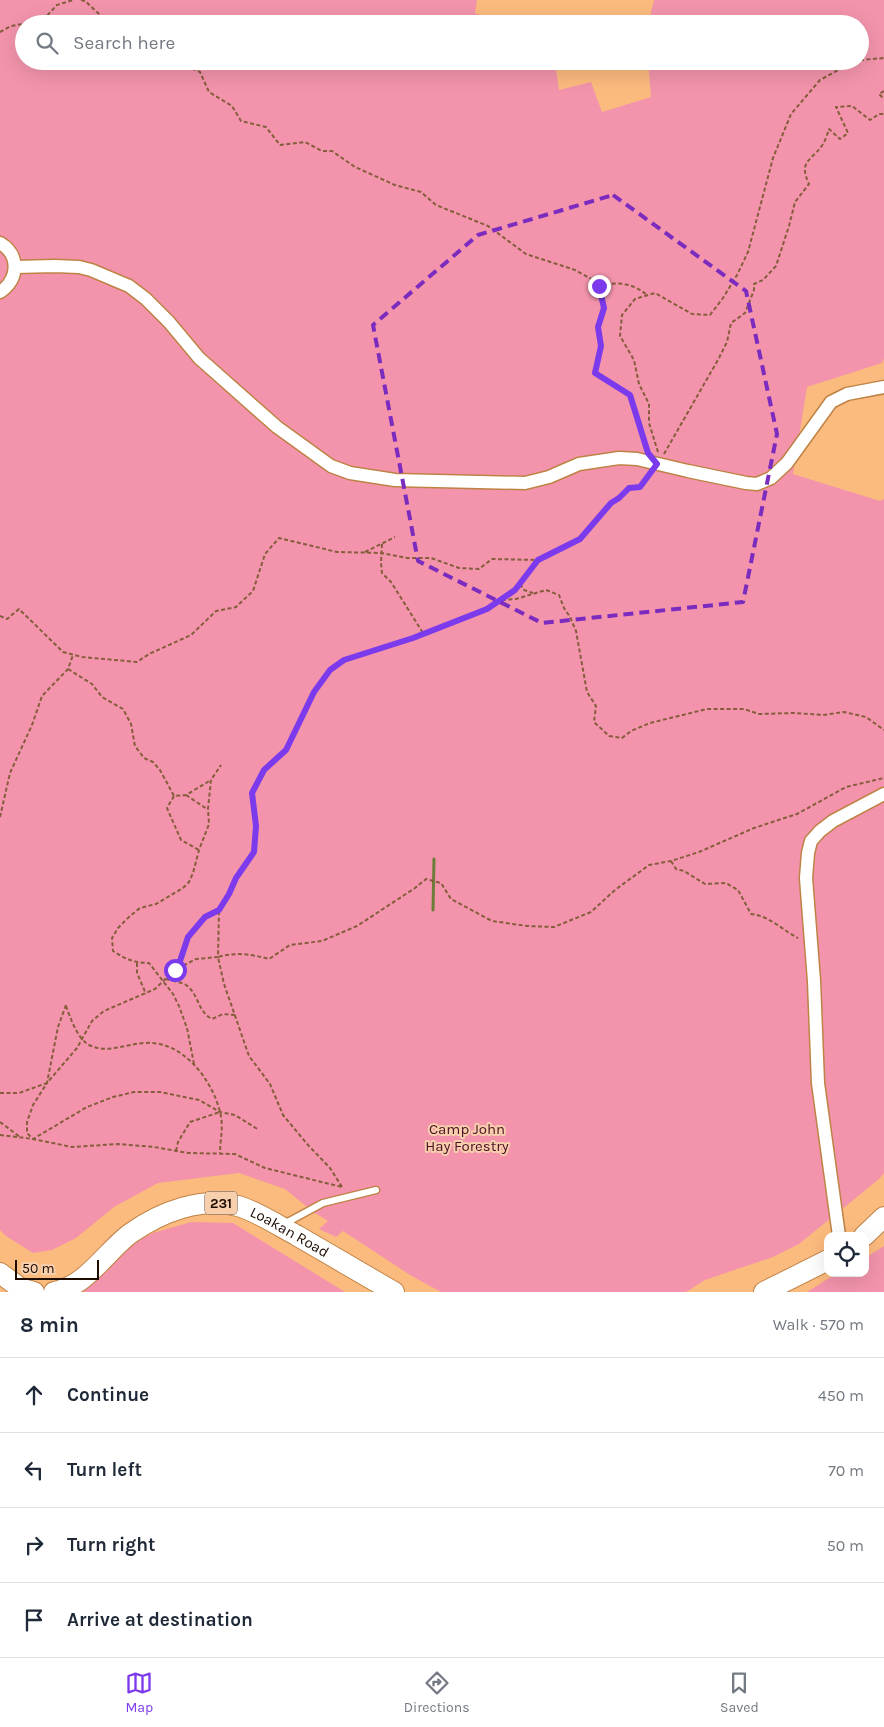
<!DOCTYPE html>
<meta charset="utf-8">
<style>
body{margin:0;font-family:Karla,sans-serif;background:#f6f6f7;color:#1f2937}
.controls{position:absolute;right:15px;bottom:15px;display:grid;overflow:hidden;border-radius:10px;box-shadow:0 5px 20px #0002}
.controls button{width:45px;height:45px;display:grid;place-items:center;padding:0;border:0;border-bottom:1px solid #e0e1e3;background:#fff;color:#1f2937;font:25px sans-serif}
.scale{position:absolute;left:15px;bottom:12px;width:84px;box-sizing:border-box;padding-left:5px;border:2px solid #1d0b00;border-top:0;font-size:14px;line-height:18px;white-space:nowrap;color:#1d0b00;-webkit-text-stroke:4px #f7cfac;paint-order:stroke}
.stop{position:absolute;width:15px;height:15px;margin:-11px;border:4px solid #7c3aed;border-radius:50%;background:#fff}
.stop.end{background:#7c3aed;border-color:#fff;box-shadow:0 1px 5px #0008}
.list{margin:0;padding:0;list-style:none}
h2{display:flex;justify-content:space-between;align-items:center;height:65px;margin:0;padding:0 20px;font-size:21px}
h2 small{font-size:16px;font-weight:400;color:#747a83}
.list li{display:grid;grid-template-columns:32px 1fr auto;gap:15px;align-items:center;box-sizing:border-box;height:75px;padding:0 20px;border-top:1px solid #e0e1e3}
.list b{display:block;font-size:19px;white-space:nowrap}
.list em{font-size:16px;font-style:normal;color:#747a83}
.icon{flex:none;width:28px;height:28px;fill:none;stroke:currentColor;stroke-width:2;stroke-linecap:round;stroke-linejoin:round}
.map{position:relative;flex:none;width:884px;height:1292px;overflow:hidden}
.search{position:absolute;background:#fff;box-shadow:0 5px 20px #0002;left:15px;right:15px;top:15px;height:55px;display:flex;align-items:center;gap:12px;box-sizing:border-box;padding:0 18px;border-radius:28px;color:#747a83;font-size:19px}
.sheet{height:365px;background:#fff}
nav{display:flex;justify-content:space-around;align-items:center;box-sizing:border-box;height:70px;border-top:1px solid #e0e1e3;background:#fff;font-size:14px;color:#747a83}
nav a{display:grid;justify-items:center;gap:2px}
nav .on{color:#7c3aed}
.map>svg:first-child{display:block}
.green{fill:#f394ac}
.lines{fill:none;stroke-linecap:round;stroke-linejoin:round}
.stream{stroke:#6e7c39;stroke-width:3}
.service-casing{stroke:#bf8245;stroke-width:9}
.minor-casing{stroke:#bf8245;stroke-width:15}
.primary-casing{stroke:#bf8245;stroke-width:22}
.path{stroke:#855d3b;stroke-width:2;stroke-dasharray:4 2.5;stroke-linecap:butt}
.service{stroke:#fff;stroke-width:6}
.minor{stroke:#fff;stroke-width:12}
.primary{stroke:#fff;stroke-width:20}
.route{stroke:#7c3aed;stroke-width:6}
.marked{fill:none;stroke:#7b2cbf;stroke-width:4;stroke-dasharray:10 6;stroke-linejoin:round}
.labels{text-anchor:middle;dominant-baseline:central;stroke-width:4;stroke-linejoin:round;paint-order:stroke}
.shield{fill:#f7cfac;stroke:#5e4634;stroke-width:1}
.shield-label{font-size:14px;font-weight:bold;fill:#1d0b00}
.park-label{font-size:15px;fill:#4b0e24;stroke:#f7cfac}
.street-label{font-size:15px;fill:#1d0b00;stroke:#f7cfac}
</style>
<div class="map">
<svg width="884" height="1292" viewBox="0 0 884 1292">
<rect width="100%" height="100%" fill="#fcbb7e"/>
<path class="green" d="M 0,0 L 477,0 L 475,13 L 500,24 L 24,24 L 24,61 L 555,61 L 559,90 L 591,82 L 602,112 L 651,97 L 648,61 L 860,61 L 860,24 L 648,24 L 654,0 L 884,0 L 884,359 L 882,363 L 807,387 L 793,474 L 880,501 L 884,499 L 884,1173 L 879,1179 L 799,1244 L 773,1257 L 705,1280 L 686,1292 L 441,1292 L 410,1275 L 343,1231 L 336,1237 L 319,1229 L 328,1221 L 312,1211 L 285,1189 L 239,1173 L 158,1183 L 114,1207 L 76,1238 L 52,1250 L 33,1253 L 6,1236 L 0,1230 Z
M 191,1222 L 233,1223 L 345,1292 L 83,1292 L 107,1271 L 129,1245 L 153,1233 Z
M 884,1246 L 884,1292 L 807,1292 L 837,1273 L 865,1273 L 865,1258 Z"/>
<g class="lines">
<path class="stream" d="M 433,910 L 434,859"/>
<g class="service-casing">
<path id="service" d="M 284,1224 L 323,1203 L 376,1190"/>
</g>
<g class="minor-casing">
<path id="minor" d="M 0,243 C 20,255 19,279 0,292
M 15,267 L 55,266 L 79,267 L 91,270 L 129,286 L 146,299 L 169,322 L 199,358 L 277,427 L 331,466 L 350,473 L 395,480 L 525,483 L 549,477 L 579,464 L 619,458 L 637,459 L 688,471 L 746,483 L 757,484 L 771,478 L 787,463 L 831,402 L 847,394 L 884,387
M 839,1236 L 818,1083 L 814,981 L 806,878 L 808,853 L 811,841 L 820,831 L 833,821 L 884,794"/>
</g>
<g class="primary-casing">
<g id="primary">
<path d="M 864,1236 L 884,1217"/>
<path d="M 0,1273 L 20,1288 L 34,1292"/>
<path id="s1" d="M 54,1292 C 87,1286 106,1251 131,1233 C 161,1212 202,1196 238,1206 C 256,1211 279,1226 296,1235 C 329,1254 361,1273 394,1292"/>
<path d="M 764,1292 L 828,1260"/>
</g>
</g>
<path class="path" d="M 81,0 L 85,1 L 110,24
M 24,24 L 42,21 L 57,5 L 73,0
M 0,32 L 11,26 L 23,24
M 860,60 L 884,58
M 174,61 L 200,72 L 209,92 L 232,106 L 241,121 L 266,127 L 280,145 L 305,142 L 322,151 L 332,151 L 355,167 L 395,185 L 421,192 L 436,205 L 488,226 L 526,254 L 575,270 L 595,281 L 599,286 L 604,308 L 598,327 L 601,346 L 595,373 L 630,395 L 648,450
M 884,91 L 879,94 L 884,99
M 599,286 C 617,281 633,283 647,295
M 658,452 L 649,423 L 649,404 L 639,384 L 634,360 L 620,336 L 622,315 L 635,299 L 655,293 L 692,314 L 710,315 L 723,298 L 737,275 L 748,252 L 773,158 L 791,114 L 820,80 L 855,61
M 664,454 L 719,358 L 727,342 L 731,323 L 745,313 L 754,290 L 754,284 L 763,280 L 776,266 L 789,226 L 795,202 L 809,184 C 799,162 809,162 821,147 C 825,142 827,135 829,129 L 840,139 L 848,133 L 836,107 L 852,106 L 870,120 L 879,114 L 884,114
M 382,544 L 381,563 L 382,573 L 391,582 L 423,633
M 365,552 L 395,537
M 520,584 L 524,590 L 533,593
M 502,600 L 516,599 L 546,590 L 559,595 L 564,608 L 570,617 L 576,631 L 587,692 L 596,706 L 594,722 L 609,736 L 622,738 L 631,731 L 650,723 L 707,709 L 744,709 L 759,714 L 795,713 L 823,715 L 844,712 L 866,717 L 884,730
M 0,616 L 7,619 L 19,609 L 63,652 L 82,657 L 137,662 L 149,654 L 191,635 L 216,611 L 236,607 L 253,591 L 265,554 L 279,538 L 337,552 L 382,553 L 407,558 L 431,558 L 459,568 L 479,569 L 492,559 L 538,560 L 580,539 L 611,503 L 619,498 L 629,488 L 640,487 L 650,474
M 68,669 L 92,684 L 102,697 L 123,709 L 131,724 L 135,746 L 144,758 L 153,762 L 160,770 L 174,796 L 186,795 L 211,780
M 186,795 L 207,809
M 174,796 L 167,808 L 181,840 L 199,850
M 0,817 L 10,773 L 32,725 L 42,696 L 68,669 L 73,655
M 671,861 L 676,869 L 684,871 L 705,884 L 726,883 L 738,890 L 751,914 C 770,916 782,930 798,938
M 137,963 L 137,973 L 146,994
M 175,970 L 180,961 L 188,937 L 205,917 L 219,910 L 229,894 L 236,877 L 254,852 L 255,826 L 252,793 L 264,770 L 286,750 L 314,692 L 330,670 L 344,660 L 413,638 L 487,609 L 515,590 L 538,560
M 166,979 C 172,981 181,982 186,985 C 199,994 197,1011 212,1019 L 223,1014 L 235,1015
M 66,1005 L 58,1027 L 47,1083 L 33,1105 L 27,1122 L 27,1133 L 33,1139 L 87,1107 L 113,1097 L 134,1092 L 160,1092 L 199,1100 L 220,1112 L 235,1115 L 259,1130
M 66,1006 C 71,1019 77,1038 89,1045 C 107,1054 125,1044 145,1043 C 182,1040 212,1079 220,1112 C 224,1126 220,1140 220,1153
M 194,1064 L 187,1028 L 179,1006 L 173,994 L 149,963 C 135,963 125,959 113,951 L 112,938 L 118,928 L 130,916 L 140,908 L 156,904 L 183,888 L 189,882 L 193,873 L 199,850 L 209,824 L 208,809 L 211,780 L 221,765
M 0,1093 L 19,1093 L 47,1083 L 77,1048 L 92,1021 L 104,1011 L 155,989 L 175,970 L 196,959 L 218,957 L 219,910
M 0,1122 L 20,1137
M 0,1135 L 33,1139 L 72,1147 L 118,1144 L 154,1147 L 188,1153 L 235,1154 L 265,1168 L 342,1187
M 176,1151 L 178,1142 L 190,1122 L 220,1112
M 342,1187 L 330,1168 L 308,1145 L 283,1115 L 270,1084 L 249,1056 L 224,984 L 218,957 C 236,952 251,954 269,959 L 290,945 L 322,941 L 357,926 L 415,888 L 426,879 L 441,883 L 451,899 L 492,921 L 527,926 L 554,927 L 591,912 L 615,890 L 649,865 L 671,861 L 699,852 L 754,828 L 797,814 L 846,787 L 884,778"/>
<use href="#service" class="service"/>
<use href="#minor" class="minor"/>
<use href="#primary" class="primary"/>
</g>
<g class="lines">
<path class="route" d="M 175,970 L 180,961 L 188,937 L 205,917 L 219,910 L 229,894 L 236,878 L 254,852 L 256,826 L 252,793 L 264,770 L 286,750 L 314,692 L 330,670 L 344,660 L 413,638 L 487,609 L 515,590 L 538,560 L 580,539 L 611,503 L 619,498 L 629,488 L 640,487 L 657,464 L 648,453 L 630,395 L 595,373 L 601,346 L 598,327 L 604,308 L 599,286"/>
</g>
<path class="marked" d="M 613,195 L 746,291 L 777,434 L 743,602 L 542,623 L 418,561 L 373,325 L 478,235 Z"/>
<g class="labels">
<rect class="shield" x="205" y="1191.5" width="32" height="23" rx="4"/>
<g class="shield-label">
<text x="221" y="1203">231</text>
</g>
<g class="park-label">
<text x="467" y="1129">Camp John<tspan x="467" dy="17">Hay Forestry</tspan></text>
</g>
<g class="street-label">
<text stroke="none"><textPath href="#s1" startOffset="270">Loakan Road</textPath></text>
</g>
</g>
</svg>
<div class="controls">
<button><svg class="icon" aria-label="locate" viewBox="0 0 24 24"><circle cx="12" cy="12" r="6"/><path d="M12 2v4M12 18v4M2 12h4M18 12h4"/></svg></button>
</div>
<div class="scale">50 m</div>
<div class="stop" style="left:175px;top:970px"></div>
<div class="stop end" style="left:599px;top:286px"></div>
<div class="search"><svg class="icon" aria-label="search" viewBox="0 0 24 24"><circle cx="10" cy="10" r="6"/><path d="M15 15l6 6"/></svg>Search here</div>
</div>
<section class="sheet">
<h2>8 min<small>Walk · 570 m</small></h2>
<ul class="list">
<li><svg class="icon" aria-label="ahead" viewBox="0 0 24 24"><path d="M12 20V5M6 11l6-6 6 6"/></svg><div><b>Continue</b></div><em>450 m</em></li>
<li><svg class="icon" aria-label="left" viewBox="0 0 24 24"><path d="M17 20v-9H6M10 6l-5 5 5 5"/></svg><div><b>Turn left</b></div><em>70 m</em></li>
<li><svg class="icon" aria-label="right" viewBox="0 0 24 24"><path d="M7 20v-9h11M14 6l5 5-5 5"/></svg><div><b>Turn right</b></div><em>50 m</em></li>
<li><svg class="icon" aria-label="arrive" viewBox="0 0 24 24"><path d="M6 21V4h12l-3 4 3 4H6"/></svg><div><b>Arrive at destination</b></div></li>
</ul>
</section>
<nav>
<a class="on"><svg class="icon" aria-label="map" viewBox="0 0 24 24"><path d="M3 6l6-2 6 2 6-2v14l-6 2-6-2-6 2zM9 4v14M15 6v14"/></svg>Map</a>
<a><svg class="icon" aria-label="directions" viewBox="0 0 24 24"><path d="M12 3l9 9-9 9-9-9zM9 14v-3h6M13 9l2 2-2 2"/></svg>Directions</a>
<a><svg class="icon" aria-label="saved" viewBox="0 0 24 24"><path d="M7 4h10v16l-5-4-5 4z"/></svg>Saved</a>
</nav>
